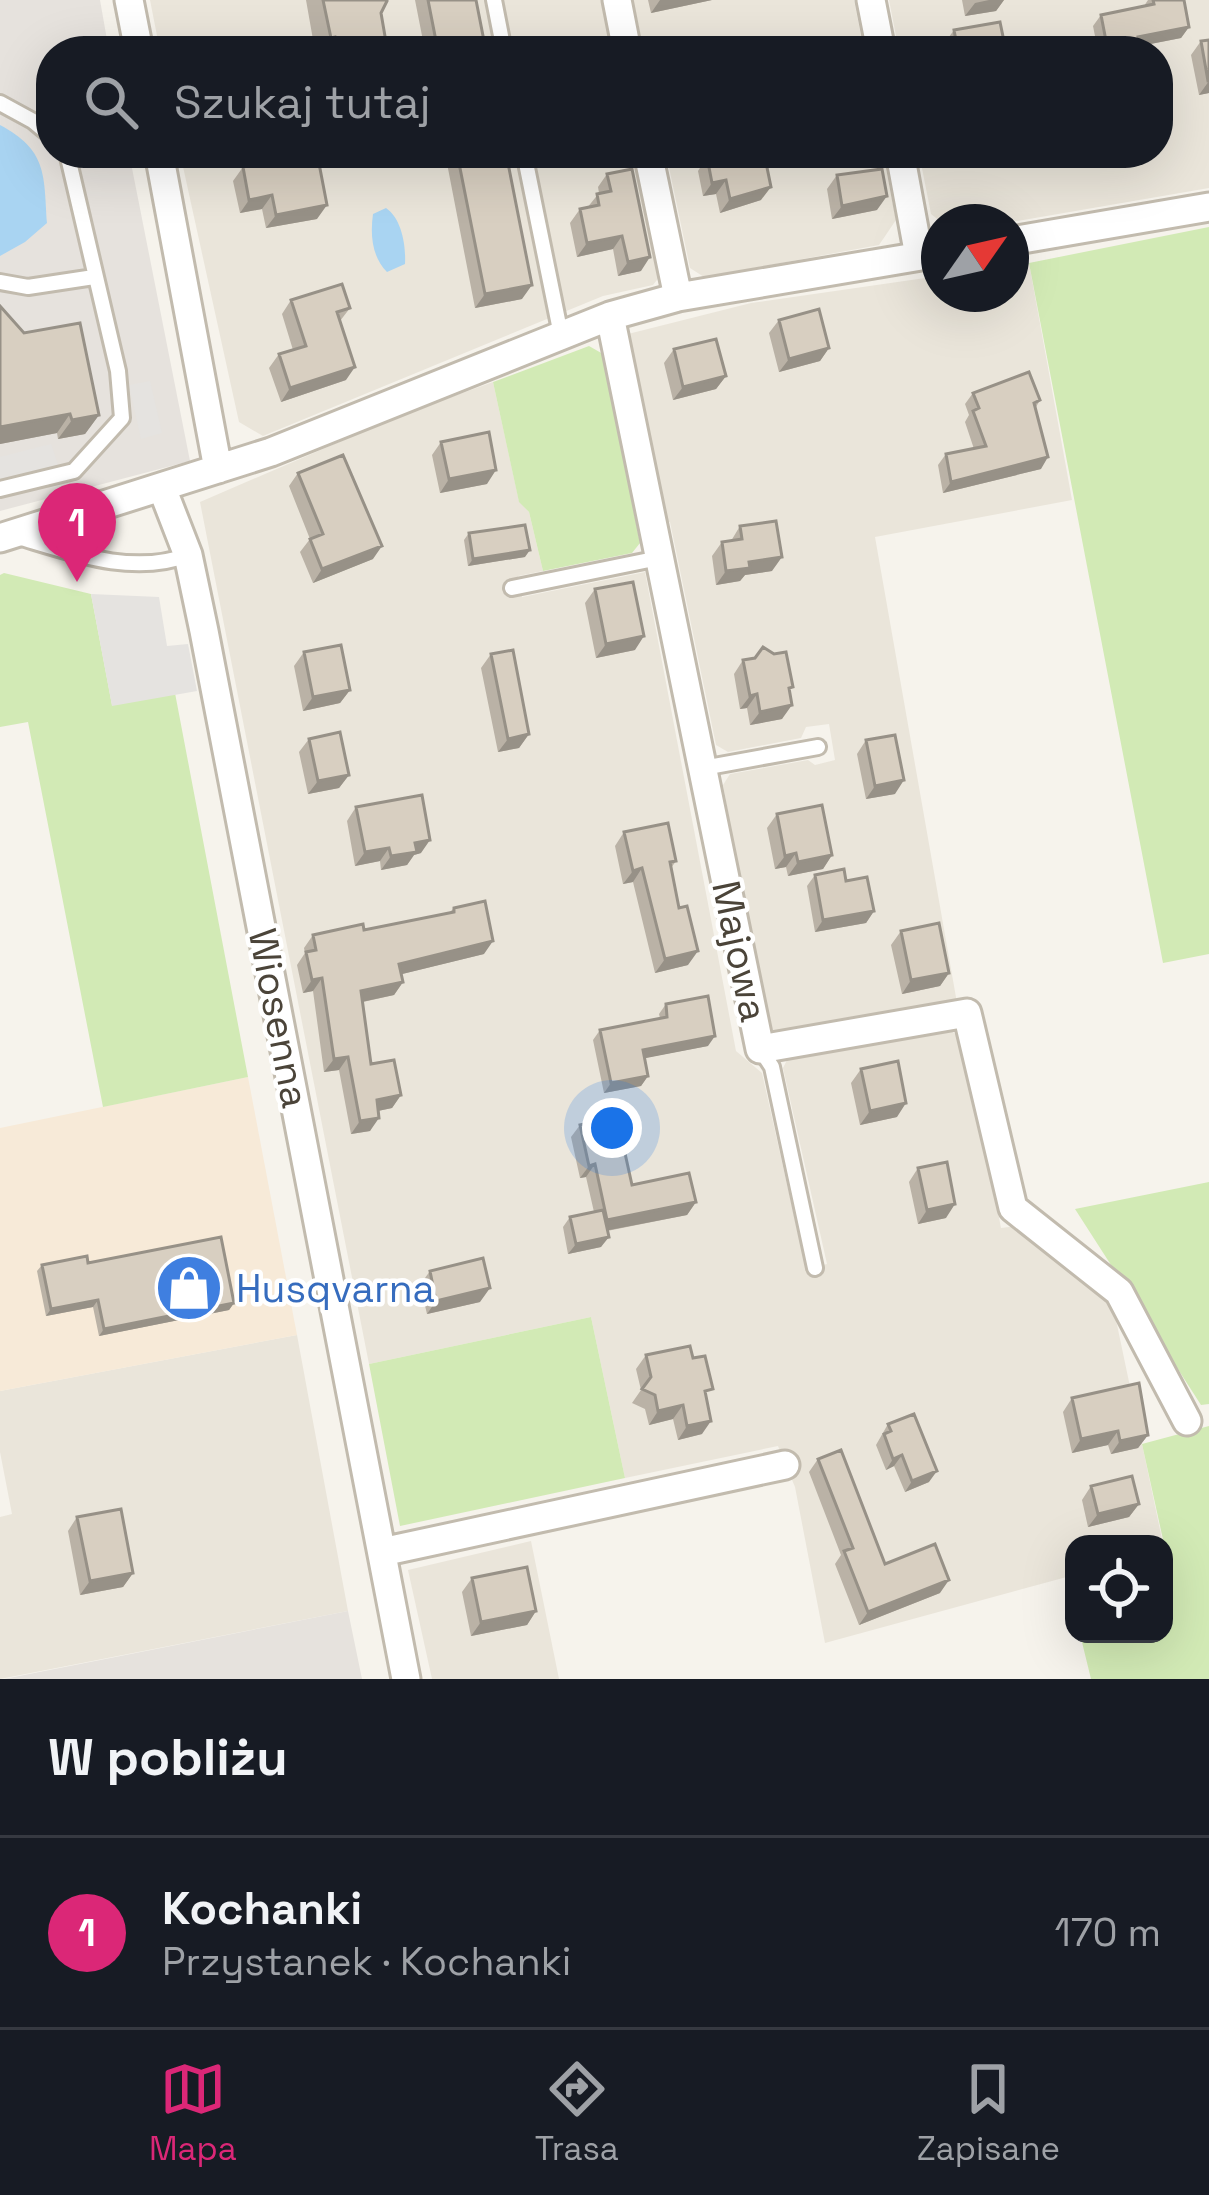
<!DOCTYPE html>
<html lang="pl">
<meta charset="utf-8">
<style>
body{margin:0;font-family:"Space Grotesk",sans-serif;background:#20242c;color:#f1f3f6}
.controls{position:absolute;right:36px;bottom:36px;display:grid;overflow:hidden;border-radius:24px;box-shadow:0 12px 48px #0002}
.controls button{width:108px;height:108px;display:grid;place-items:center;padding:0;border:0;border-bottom:3px solid #363941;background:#171b24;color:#f1f3f6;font:60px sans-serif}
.compass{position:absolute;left:921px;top:204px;width:108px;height:108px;border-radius:50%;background:#171b24;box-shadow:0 12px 48px #0002;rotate:56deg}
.you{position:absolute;left:612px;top:1128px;width:42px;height:42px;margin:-30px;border:9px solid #fff;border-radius:50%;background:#1a73e8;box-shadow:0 0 0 18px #1a73e833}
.badge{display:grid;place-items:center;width:78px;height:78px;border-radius:50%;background:#db2777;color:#fff;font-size:39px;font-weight:700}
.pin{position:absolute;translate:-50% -99px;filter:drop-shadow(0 3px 6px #0008)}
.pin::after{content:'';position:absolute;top:63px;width:42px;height:36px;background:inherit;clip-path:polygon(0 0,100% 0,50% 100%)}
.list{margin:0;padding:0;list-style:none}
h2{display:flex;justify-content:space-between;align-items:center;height:156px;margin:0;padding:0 48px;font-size:51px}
h2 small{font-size:39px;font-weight:400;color:#9ea1a6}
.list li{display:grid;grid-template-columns:78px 1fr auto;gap:36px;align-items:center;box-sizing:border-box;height:192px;padding:0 48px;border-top:3px solid #363941}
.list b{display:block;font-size:45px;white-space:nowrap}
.list p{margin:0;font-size:39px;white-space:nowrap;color:#9ea1a6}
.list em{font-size:39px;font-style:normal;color:#9ea1a6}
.icon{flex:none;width:66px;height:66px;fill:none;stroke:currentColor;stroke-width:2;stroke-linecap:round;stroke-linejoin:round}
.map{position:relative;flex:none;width:1209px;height:1679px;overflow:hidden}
.search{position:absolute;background:#171b24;box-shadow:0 12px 48px #0002;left:36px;right:36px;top:36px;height:132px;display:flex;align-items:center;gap:30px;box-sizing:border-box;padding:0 42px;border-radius:48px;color:#9ea1a6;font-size:45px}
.sheet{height:348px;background:#171b24}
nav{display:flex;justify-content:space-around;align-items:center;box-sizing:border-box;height:168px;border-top:3px solid #363941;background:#171b24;font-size:33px;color:#9ea1a6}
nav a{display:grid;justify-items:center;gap:6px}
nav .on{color:#db2777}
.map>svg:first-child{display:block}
.residential{fill:#eae5da}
.commercial{fill:#f7ead8}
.industrial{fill:#e6e2dd}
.green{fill:#d2eab5}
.parking{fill:#e5e3e0}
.water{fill:#a9d4f2}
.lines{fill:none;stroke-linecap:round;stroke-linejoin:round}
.lane-casing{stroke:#c2bbae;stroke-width:20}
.street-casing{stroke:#c2bbae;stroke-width:33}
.lane{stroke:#fff;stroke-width:14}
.street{stroke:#fff;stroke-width:27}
.wall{fill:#bab2a6}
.shaded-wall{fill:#979187}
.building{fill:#d8cfc1;stroke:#979187;stroke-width:3}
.labels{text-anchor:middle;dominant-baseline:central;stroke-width:9;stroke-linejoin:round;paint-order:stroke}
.street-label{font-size:39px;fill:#4b4439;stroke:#fff}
.shop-label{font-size:39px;fill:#366cbe;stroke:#fff;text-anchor:start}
</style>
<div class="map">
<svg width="1209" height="1679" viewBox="0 0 1209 1679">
<rect width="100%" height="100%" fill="#f6f3ec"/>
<path class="residential" d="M 150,0 L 601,0 L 612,51 L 160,51 Z
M 633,0 L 854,0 L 864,51 L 644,51 Z
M 889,0 L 1209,0 L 1209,188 L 1011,222 L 941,222 L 931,214 L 919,153 L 1158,153 L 1158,51 L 899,51 Z
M 180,153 L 634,153 L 660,276 L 653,285 L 603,296 L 263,436 L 239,422 Z
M 666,153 L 883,153 L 896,220 L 879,245 L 704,277 L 690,268 Z
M 1029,263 L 1072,500 L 875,537 L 957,1003 L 782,1039 L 767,1024 L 723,785 L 730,774 L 808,760 L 815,765 L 835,760 L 829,724 L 806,727 L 801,738 L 728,752 L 716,745 L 670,522 L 664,523 L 628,334 L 751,303 L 939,276 L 939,294 L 1011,294 L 1011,265 Z
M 493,382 L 519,501 L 529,512 L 543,571 L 518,576 L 522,597 L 645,572 L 736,1051 L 762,1073 L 806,1269 L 827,1264 L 783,1068 L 789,1056 L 940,1024 L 965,1040 L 1001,1228 L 1017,1226 L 1111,1296 L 1163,1544 L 1074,1544 L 1074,1575 L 825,1643 L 795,1487 L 778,1446 L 625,1478 L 591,1317 L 369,1364 L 200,502 L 404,414 Z
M 297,1335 L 348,1611 L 0,1679 L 0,1517 L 12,1514 L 0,1452 L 0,1391 Z
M 531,1541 L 559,1679 L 432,1679 L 408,1570 Z"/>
<path class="commercial" d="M 248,1077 L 297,1335 L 0,1391 L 0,1128 Z"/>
<path class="industrial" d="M 0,0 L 100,0 L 109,51 L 51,51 L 51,153 L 129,153 L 190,461 L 0,511 Z
M 348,1611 L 362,1679 L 4,1679 Z"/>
<path class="green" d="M 1209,227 L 1209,954 L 1163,963 L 1029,263 Z
M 589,346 L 603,354 L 640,543 L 632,553 L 543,571 L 529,512 L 519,502 L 493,382 Z
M 4,573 L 91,594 L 112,705 L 175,693 L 248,1077 L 103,1107 L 28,722 L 0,727 L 0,575 Z
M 1209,1182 L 1209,1404 L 1201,1405 L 1075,1209 Z
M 591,1317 L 625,1478 L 400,1526 L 369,1364 Z
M 1209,1426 L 1209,1679 L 1091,1679 L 1080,1634 L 1164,1634 L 1164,1544 L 1142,1444 Z"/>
<path class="parking" d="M 150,381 L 162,433 L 141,439 L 129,385 Z
M 51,444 L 58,465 L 0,479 L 0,457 Z
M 91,594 L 159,597 L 167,646 L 188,644 L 197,691 L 112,706 Z"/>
<path class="water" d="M 0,125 C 47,150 44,174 47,223 L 25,242 L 0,256 Z
M 386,208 C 402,219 406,246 405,264 L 387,272 C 372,257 370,235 373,214 Z"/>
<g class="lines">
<g class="lane-casing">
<path id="lane" d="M 494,0 L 504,51
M 0,103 L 33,121 L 51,136
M 524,153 L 561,335
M 0,282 L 28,287 L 94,277
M 0,489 L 74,471 L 122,418 L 118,371 L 67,153
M 18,537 C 72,553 133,576 188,555
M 512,588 L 659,558
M 703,768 L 818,747
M 760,1049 L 772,1067 L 815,1268"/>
</g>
<g class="street-casing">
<path id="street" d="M 129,0 L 139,51
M 617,0 L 627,51
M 871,0 L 881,51
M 159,153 L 218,469
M 648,153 L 678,297
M 900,153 L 919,256
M 1011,241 L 1209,207
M 610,316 L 760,1049 L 967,1013 L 1013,1208 L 1119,1292 L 1187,1421
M 162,488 L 188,555 L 204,631 L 406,1679
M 0,538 L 271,452 L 610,316 L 678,297 L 939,253
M 382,1552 L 785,1465"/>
</g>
<use href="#lane" class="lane"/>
<use href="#street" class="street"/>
</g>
<path class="wall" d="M 306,0 L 386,0 L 381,13 L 386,42 L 380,51 L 315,51 Z
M 415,0 L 476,0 L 486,51 L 425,51 Z
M 648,0 L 712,0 L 651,13 Z
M 962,0 L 1004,0 L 996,11 L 965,16 Z
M 1148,0 L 1184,0 L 1189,27 L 1181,38 L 1140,46 L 1141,51 L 1098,51 L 1093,26 L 1101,15 L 1144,6 Z
M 954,30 L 1006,51 L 946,51 L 944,44 Z
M 1209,40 L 1209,93 L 1199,95 L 1191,55 L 1201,41 Z
M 254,153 L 317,153 L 317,219 L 266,228 L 262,209 L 240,213 L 233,181 L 243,167 L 254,165 L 252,156 Z
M 445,153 L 506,153 L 522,299 L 475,308 Z
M 606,153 L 636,153 L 631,160 L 609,165 Z
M 966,153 L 1018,153 L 1015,157 L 968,166 Z
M 707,157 L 761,200 L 720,213 L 716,194 L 703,196 L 698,171 Z
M 607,174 L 641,271 L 618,276 L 613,249 L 577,257 L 570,223 L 580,209 L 587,208 L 599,193 L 598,187 Z
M 837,175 L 877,210 L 832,219 L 827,189 Z
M 291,300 L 350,308 L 340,321 L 346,380 L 281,402 L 269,368 L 279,354 L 293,350 L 282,314 Z
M 0,306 L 99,415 L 85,434 L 58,439 L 57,433 L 0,444 Z
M 779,320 L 829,348 L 820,361 L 779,372 L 769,333 Z
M 674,349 L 726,376 L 716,389 L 673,400 L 664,363 Z
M 973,393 L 1040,400 L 1036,407 L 1041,469 L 943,493 L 938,465 L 946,454 L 974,449 L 965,422 L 969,415 L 965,404 Z
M 441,442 L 487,484 L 440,493 L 432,455 Z
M 298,473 L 373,559 L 313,583 L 300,552 L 310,539 L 289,486 Z
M 740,526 L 772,571 L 745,575 L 740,581 L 716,585 L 712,556 L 722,542 L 731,541 Z
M 469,533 L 525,557 L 468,566 L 464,540 Z
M 595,589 L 635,650 L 596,658 L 585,603 Z
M 304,652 L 350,690 L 340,703 L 303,711 L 294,666 Z
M 491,654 L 529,734 L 519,748 L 498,752 L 481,668 Z
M 743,660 L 789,692 L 782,719 L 750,725 L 747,708 L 740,709 L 734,674 Z
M 309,739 L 349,775 L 339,788 L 308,794 L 299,752 Z
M 866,740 L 895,794 L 866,799 L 857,754 Z
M 356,807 L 421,853 L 414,855 L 407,865 L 381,870 L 380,861 L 355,866 L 347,821 Z
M 777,814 L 832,855 L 823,869 L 788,876 L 786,867 L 775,869 L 767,828 Z
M 624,832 L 676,861 L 671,868 L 688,965 L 655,973 L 633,882 L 623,884 L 615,846 Z
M 815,875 L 846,881 L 874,911 L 866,923 L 815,932 L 807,886 Z
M 454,908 L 484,954 L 402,974 L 403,982 L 394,995 L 363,1002 L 371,1064 L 401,1095 L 392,1108 L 378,1111 L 370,1131 L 351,1134 L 339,1070 L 324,1072 L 313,991 L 303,993 L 297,965 L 305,953 L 304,948 L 313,935 L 364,930 L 449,913 Z
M 901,931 L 949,973 L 940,986 L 902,994 L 891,945 Z
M 666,1004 L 708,1046 L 644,1058 L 648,1076 L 641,1086 L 604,1093 L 593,1040 L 600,1030 L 660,1018 L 659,1014 Z
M 861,1069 L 897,1117 L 860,1125 L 851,1083 Z
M 580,1125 L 632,1185 L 696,1202 L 687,1215 L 607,1231 L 601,1247 L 568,1254 L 563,1227 L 570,1217 L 594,1212 L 586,1177 L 580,1178 L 571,1137 Z
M 918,1168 L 946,1218 L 918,1224 L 909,1182 Z
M 42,1265 L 234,1303 L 229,1310 L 99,1336 L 93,1307 L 46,1316 L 37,1271 Z
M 430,1271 L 480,1302 L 427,1314 L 420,1285 Z
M 646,1355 L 693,1358 L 706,1399 L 702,1434 L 678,1440 L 673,1419 L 649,1425 L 645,1409 L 632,1403 L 641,1390 L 636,1369 Z
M 1072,1398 L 1148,1435 L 1138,1448 L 1111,1454 L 1108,1445 L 1072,1453 L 1063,1412 Z
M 888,1424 L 929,1482 L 905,1492 L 894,1466 L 886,1470 L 876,1445 Z
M 818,1459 L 885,1564 L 940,1593 L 859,1625 L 835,1564 L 841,1555 L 809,1472 Z
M 1091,1486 L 1139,1504 L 1129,1517 L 1088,1527 L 1082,1500 Z
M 77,1517 L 133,1573 L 123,1587 L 80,1595 L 68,1531 Z
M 472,1578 L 536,1611 L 527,1625 L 471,1636 L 462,1592 Z"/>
<path class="shaded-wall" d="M 660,0 L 712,0 L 651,13 Z
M 989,0 L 1004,0 L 996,11 L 965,16 L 975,3 Z
M 1189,27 L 1181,38 L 1130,48 L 1138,37 Z
M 386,42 L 380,51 L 342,51 Z
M 1209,81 L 1209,93 L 1199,95 Z
M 636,153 L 631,160 L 609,165 L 614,158 Z
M 977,153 L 1018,153 L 1015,157 L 968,166 Z
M 726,180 L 716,194 L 703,196 L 712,183 Z
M 771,187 L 761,200 L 720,213 L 730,199 Z
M 272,195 L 262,209 L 240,213 L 249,200 Z
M 887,196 L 877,210 L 832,219 L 842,206 Z
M 327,205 L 317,219 L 266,228 L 276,215 Z
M 622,236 L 613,249 L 577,257 L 587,243 Z
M 650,257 L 641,271 L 618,276 L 628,262 Z
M 532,285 L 522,299 L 475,308 L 485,294 Z
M 829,348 L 820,361 L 779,372 L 789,359 Z
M 355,367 L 346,380 L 281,402 L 290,388 Z
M 726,376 L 716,389 L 673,400 L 683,387 Z
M 70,414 L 57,433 L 0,444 L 0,427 Z
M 99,415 L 85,434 L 58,439 L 72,420 Z
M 1048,457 L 1041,469 L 943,493 L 951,482 Z
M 496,470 L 487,484 L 440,493 L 449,479 Z
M 382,546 L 373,559 L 313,583 L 322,569 Z
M 530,550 L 525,557 L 468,566 L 473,559 Z
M 782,557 L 772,571 L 745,575 L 740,581 L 716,585 L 726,571 L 749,562 Z
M 644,636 L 635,650 L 596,658 L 606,644 Z
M 350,690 L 340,703 L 303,711 L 313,697 Z
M 757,694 L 747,708 L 740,709 L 750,696 Z
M 792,705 L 782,719 L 750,725 L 760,712 Z
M 529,734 L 519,748 L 498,752 L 508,739 Z
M 349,775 L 339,788 L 308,794 L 318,781 Z
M 904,780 L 895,794 L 866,799 L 875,786 Z
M 430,840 L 421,853 L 414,855 L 407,865 L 381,870 L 391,856 L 415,843 Z
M 389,848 L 380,861 L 355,866 L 365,852 Z
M 796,853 L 786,867 L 775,869 L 785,856 Z
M 832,855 L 823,869 L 788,876 L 798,862 Z
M 642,868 L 633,882 L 623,884 L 633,871 Z
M 874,911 L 866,923 L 815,932 L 823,920 Z
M 493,941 L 484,954 L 390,977 L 399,964 Z
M 698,951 L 688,965 L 655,973 L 665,959 Z
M 949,973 L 940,986 L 902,994 L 911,980 Z
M 322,978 L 313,991 L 303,993 L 312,980 Z
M 403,982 L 394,995 L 352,1004 L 361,991 Z
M 715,1036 L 708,1046 L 636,1060 L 643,1050 Z
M 348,1057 L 339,1070 L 324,1072 L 334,1059 Z
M 648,1076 L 641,1086 L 604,1093 L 611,1083 Z
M 401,1095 L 392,1108 L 368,1113 L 377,1100 Z
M 906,1103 L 897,1117 L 860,1125 L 870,1111 Z
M 379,1118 L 370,1131 L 351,1134 L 360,1121 Z
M 595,1164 L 586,1177 L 580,1178 L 589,1166 Z
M 696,1202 L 687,1215 L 599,1232 L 607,1220 Z
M 955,1204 L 946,1218 L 918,1224 L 927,1210 Z
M 609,1237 L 601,1247 L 568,1254 L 576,1244 Z
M 490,1288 L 480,1302 L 427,1314 L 436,1301 Z
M 98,1300 L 93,1307 L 46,1316 L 51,1309 Z
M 234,1303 L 229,1310 L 99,1336 L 104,1329 Z
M 683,1405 L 673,1419 L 649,1425 L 658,1411 Z
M 711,1421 L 702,1434 L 678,1440 L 687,1426 Z
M 1118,1431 L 1108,1445 L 1072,1453 L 1081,1439 Z
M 1148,1435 L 1138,1448 L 1111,1454 L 1120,1441 Z
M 902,1455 L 894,1466 L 886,1470 L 893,1459 Z
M 937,1471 L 929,1482 L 905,1492 L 912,1481 Z
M 1139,1504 L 1129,1517 L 1088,1527 L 1098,1514 Z
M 133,1573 L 123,1587 L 80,1595 L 90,1581 Z
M 949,1580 L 940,1593 L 859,1625 L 868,1612 Z
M 536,1611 L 527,1625 L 471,1636 L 481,1622 Z"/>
<path class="building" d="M 323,0 L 386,0 L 387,1 L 381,13 L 386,42 L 337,51 L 335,37 L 331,38 Z
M 428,0 L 476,0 L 486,51 L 438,51 Z
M 1153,0 L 1184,0 L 1189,27 L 1138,37 L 1141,51 L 1108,51 L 1101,15 L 1154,4 Z
M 1000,22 L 1006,51 L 958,51 L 954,30 Z
M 1209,40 L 1209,81 L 1208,81 L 1201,41 Z
M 260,44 L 261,51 L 223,51 Z
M 264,153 L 317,153 L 327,205 L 276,215 L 272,195 L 249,200 L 243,167 L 266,163 Z
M 457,153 L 506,153 L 532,285 L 485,294 Z
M 613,153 L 636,153 L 614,158 Z
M 727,153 L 764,153 L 771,187 L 730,199 L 726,180 L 712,183 L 707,157 Z
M 632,169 L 650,257 L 628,262 L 622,236 L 587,243 L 580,209 L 599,205 L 597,194 L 611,191 L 607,174 Z
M 882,169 L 887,196 L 842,206 L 837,175 Z
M 342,284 L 350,308 L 337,312 L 355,367 L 290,388 L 279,354 L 306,346 L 291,300 Z
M 0,306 L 24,333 L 80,323 L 99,415 L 72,420 L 70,414 L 0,427 Z
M 819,309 L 829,348 L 789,359 L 779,320 Z
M 716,339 L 726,376 L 683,387 L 674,349 Z
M 1029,372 L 1040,400 L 1034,403 L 1048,457 L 951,482 L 946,454 L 986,446 L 973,411 L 979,408 L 973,393 Z
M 489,432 L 496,470 L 449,479 L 441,442 Z
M 343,455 L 382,546 L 322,569 L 310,539 L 323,534 L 298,473 Z
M 776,521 L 782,557 L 749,562 L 750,568 L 726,571 L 722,542 L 742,539 L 740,526 Z
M 525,525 L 530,550 L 473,559 L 469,533 Z
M 633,582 L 644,636 L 606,644 L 595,589 Z
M 341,645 L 350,690 L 313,697 L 304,652 Z
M 763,647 L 774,654 L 786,652 L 793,687 L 789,688 L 792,705 L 760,712 L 757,694 L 750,696 L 743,660 L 755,658 Z
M 513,650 L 529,734 L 508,739 L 491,654 Z
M 340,732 L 349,775 L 318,781 L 309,739 Z
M 895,735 L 904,780 L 875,786 L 866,740 Z
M 422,795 L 430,840 L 415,843 L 417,852 L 391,856 L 389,848 L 365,852 L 356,807 Z
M 822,805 L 832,855 L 798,862 L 796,853 L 785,856 L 777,814 Z
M 668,823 L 676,861 L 670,862 L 679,908 L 687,906 L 698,951 L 665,959 L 642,868 L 633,871 L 624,832 Z
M 844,869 L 846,881 L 867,877 L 874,911 L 823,920 L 815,875 Z
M 485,901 L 493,941 L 399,964 L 403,982 L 361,991 L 371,1064 L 394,1060 L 401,1095 L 377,1100 L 379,1118 L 360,1121 L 348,1057 L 334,1059 L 322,978 L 312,980 L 306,952 L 316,950 L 313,935 L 363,924 L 364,930 L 454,912 L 454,908 Z
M 939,923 L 949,973 L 911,980 L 901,931 Z
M 708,996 L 715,1036 L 643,1050 L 648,1076 L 611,1083 L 600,1030 L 667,1017 L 666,1004 Z
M 898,1061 L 906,1103 L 870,1111 L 861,1069 Z
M 617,1117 L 632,1185 L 689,1173 L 696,1202 L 607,1220 L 595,1164 L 589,1166 L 580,1125 Z
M 947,1162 L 955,1204 L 927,1210 L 918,1168 Z
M 603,1210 L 609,1237 L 576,1244 L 570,1217 Z
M 221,1237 L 234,1303 L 104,1329 L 98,1300 L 51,1309 L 42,1265 L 87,1256 L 88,1263 Z
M 483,1258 L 490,1288 L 436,1301 L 430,1271 Z
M 690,1346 L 693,1358 L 705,1356 L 713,1389 L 705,1391 L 711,1421 L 687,1426 L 683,1405 L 658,1411 L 655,1395 L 642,1389 L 651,1377 L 646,1355 Z
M 1139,1383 L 1148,1435 L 1120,1441 L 1118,1431 L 1081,1439 L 1072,1398 Z
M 914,1414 L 937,1471 L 912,1481 L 902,1455 L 893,1459 L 884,1434 L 891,1431 L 888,1424 Z
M 841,1450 L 885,1564 L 935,1544 L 949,1580 L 868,1612 L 844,1551 L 853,1548 L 818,1459 Z
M 1132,1476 L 1139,1504 L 1098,1514 L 1091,1486 Z
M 121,1509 L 133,1573 L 90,1581 L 77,1517 Z
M 527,1567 L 536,1611 L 481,1622 L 472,1578 Z"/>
<defs>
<g id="shop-disc" transform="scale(3.45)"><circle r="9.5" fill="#3f7fe0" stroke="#fff"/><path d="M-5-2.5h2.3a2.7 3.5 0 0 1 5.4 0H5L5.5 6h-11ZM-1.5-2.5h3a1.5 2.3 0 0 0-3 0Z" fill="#fff"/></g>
</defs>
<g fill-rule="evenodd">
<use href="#shop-disc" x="189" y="1288"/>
</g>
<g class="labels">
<g class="street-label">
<text transform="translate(740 951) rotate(78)">Majowa</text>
<text transform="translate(279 1018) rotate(79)">Wiosenna</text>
</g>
<g class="shop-label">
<text x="236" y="1288">Husqvarna</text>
</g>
</g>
</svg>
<div class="controls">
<button><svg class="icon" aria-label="locate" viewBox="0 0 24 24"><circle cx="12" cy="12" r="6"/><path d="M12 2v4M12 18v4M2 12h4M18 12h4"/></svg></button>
</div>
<svg class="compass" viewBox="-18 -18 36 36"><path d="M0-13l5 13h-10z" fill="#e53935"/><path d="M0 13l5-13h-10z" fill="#9ea1a6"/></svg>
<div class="you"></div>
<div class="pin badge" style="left:77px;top:582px">1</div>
<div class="search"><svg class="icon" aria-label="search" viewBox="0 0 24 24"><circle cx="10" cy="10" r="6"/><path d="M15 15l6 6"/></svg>Szukaj tutaj</div>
</div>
<section class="sheet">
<h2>W pobliżu<small></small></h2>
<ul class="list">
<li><span class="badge">1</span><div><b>Kochanki</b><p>Przystanek · Kochanki</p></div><em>170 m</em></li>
</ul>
</section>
<nav>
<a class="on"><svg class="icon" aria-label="map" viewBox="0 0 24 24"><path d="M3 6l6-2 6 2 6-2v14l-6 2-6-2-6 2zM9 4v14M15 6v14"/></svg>Mapa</a>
<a><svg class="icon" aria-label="directions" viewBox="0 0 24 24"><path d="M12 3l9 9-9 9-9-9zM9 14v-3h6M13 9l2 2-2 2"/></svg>Trasa</a>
<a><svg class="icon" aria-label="saved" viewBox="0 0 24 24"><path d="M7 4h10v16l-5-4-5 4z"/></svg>Zapisane</a>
</nav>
